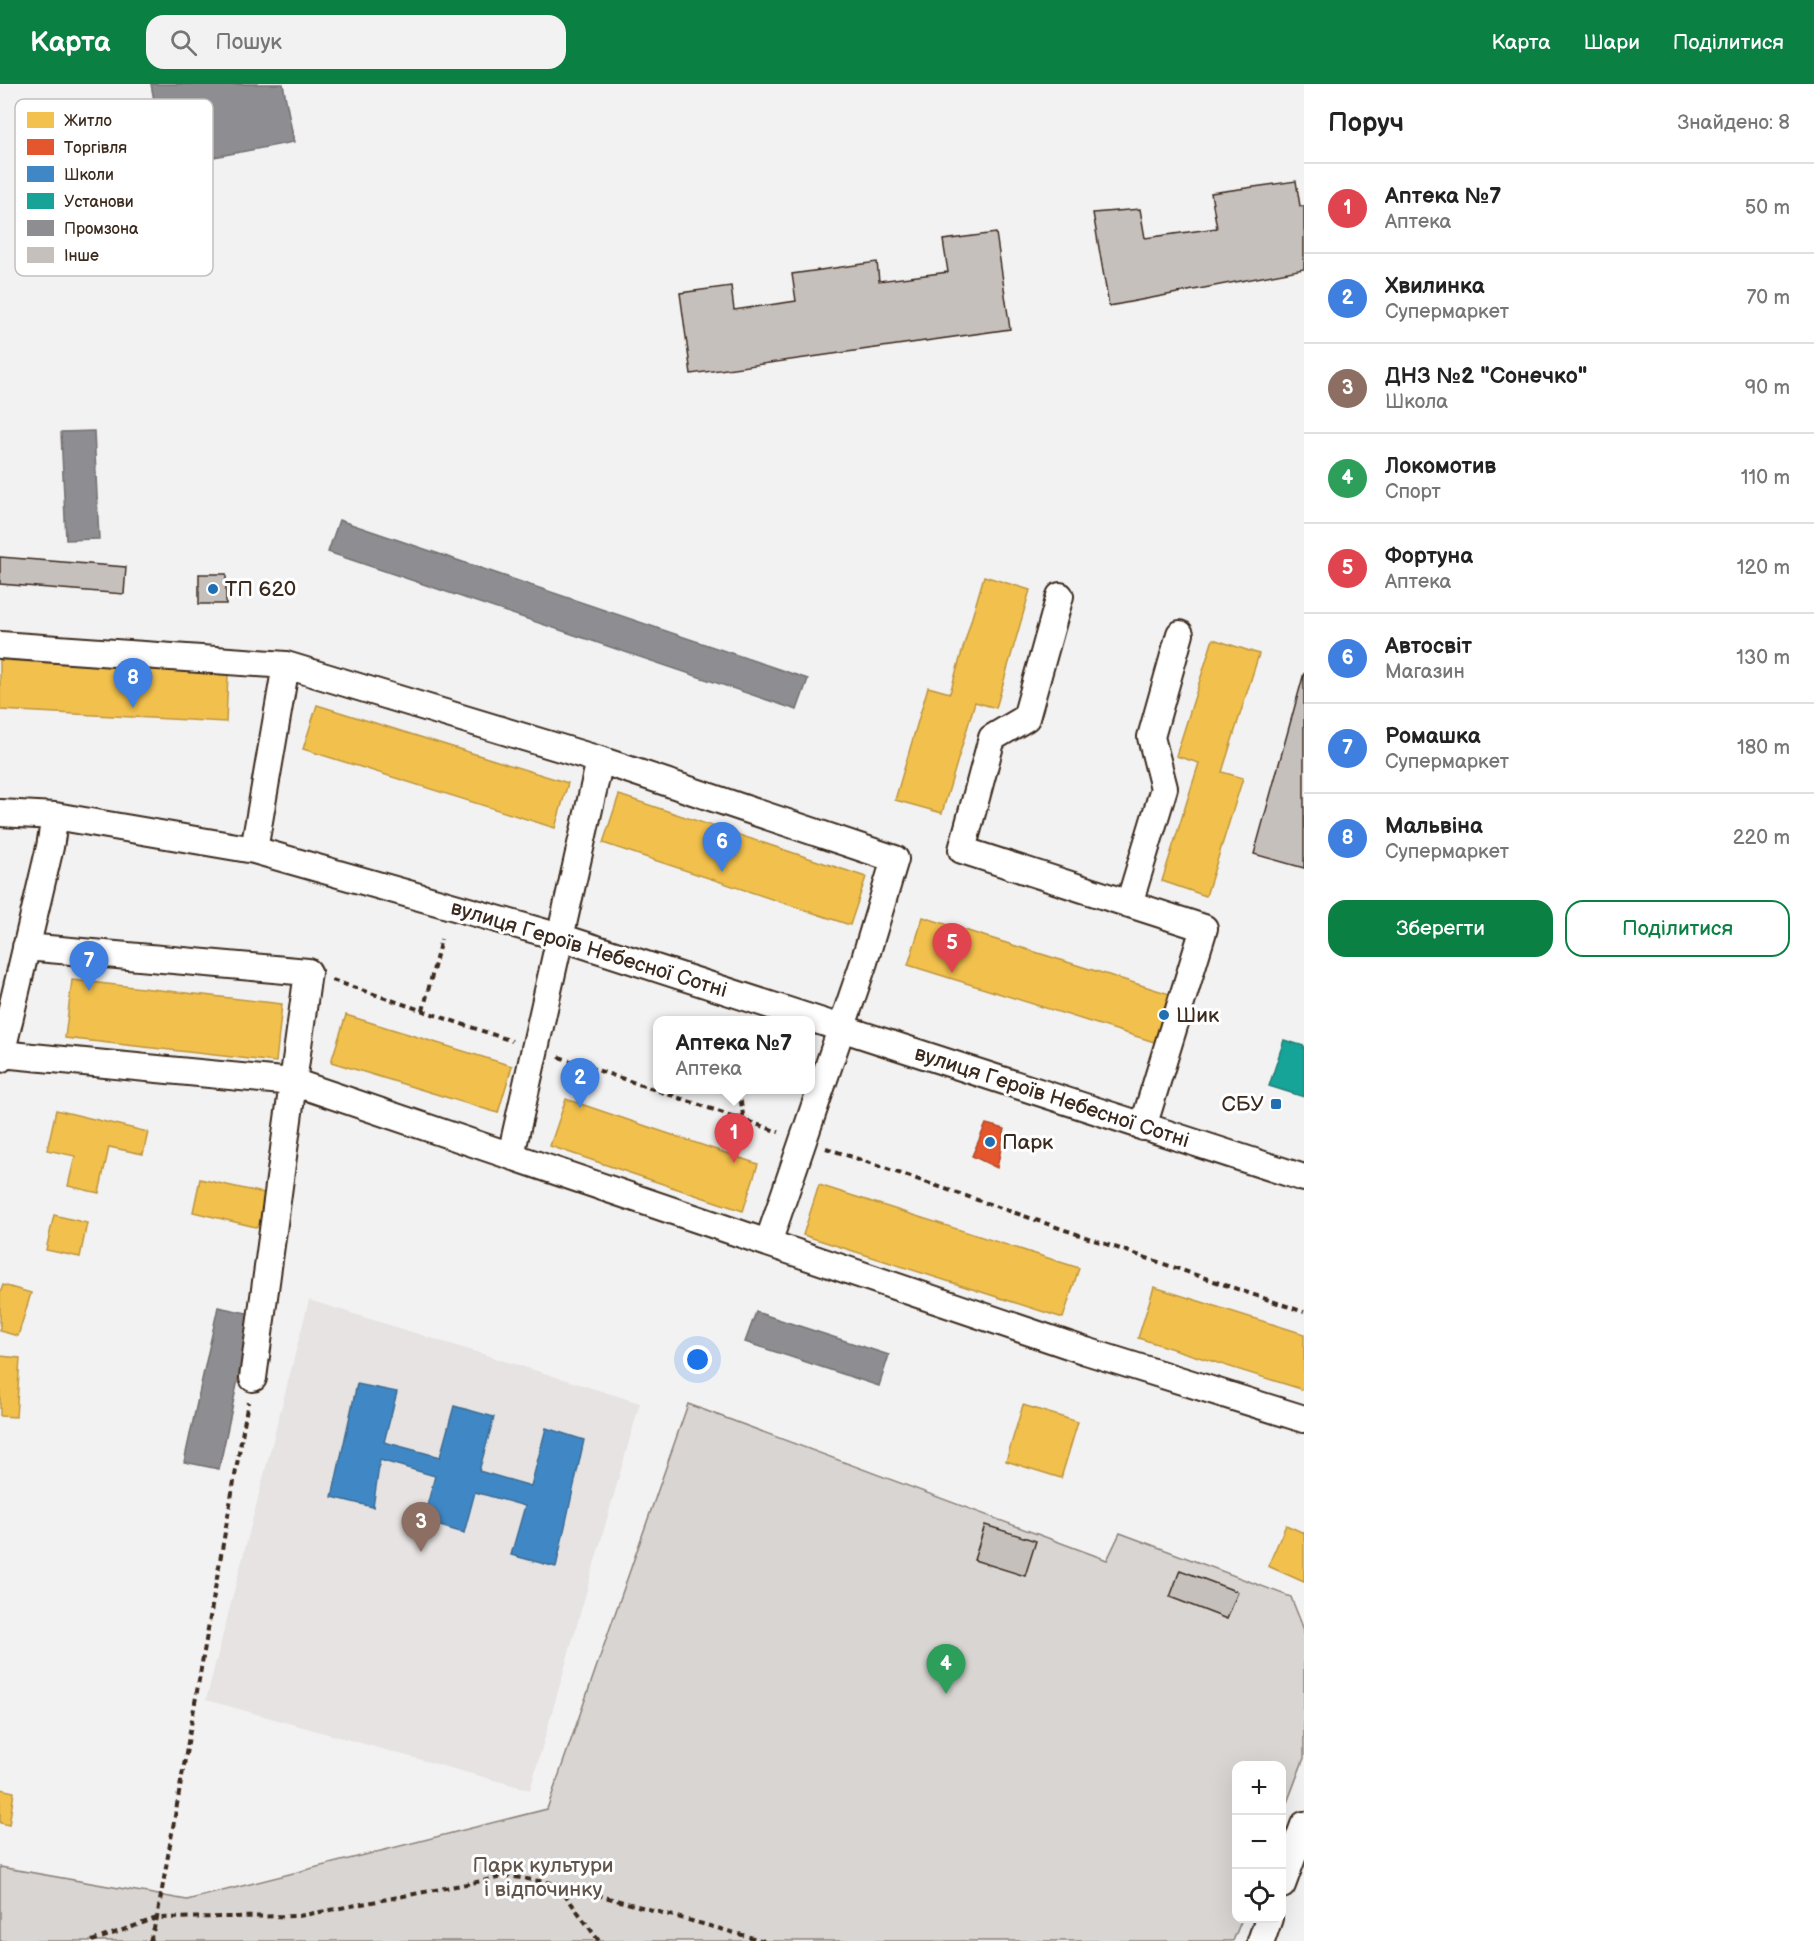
<!DOCTYPE html>
<html lang="uk">
<meta charset="utf-8">
<style>
body{margin:0;font-family:"Balsamiq Sans",sans-serif;background:#f2f2f2;color:#222}
.controls{position:absolute;right:18px;bottom:18px;display:grid;overflow:hidden;border-radius:12px;box-shadow:0 6px 24px #0002}
.controls button{width:54px;height:54px;display:grid;place-items:center;padding:0;border:0;border-bottom:2px solid #e0e0e0;background:#fff;color:#222;font:30px sans-serif}
.you{position:absolute;left:698px;top:1276px;width:21px;height:21px;margin:-15px;border:4px solid #fff;border-radius:50%;background:#1a73e8;box-shadow:0 0 0 9px #1a73e833}
.badge{display:grid;place-items:center;width:39px;height:39px;border-radius:50%;background:#0b8043;color:#fff;font-size:20px;font-weight:700}
.pin{position:absolute;translate:-50% -50px;filter:drop-shadow(0 2px 3px #0008)}
.pin::after{content:'';position:absolute;top:32px;width:21px;height:18px;background:inherit;clip-path:polygon(0 0,100% 0,50% 100%)}
.popup{position:absolute;left:653px;top:932px;width:162px;height:78px;box-sizing:border-box;display:grid;place-content:center;border-radius:12px;background:#fff;filter:drop-shadow(0 2px 4px #0005);font-size:20px;white-space:nowrap;color:#767676}
.popup b{font-size:22px;color:#222}
.popup::after{content:'';position:absolute;left:50%;top:100%;margin-left:-12px;border:12px solid transparent;border-top-color:#fff}
.list{margin:0;padding:0;list-style:none}
h2{display:flex;justify-content:space-between;align-items:center;height:78px;margin:0;padding:0 24px;font-size:26px}
h2 small{font-size:20px;font-weight:400;color:#767676}
.list li{display:grid;grid-template-columns:39px 1fr auto;gap:18px;align-items:center;box-sizing:border-box;height:90px;padding:0 24px;border-top:2px solid #e0e0e0}
.list b{display:block;font-size:22px;white-space:nowrap}
.list p{margin:0;font-size:20px;white-space:nowrap;color:#767676}
.list em{font-size:20px;font-style:normal;color:#767676}
.actions{display:flex;gap:12px;padding:18px 24px}
.actions a{flex:1;padding:14px 0;border:2px solid #0b8043;border-radius:18px;text-align:center;font-size:21px;color:#0b8043}
.actions .main{background:#0b8043;color:#fff}
.icon{flex:none;width:33px;height:33px;fill:none;stroke:currentColor;stroke-width:2;stroke-linecap:round;stroke-linejoin:round}
.map{position:relative;flex:none;width:1304px;height:1857px;overflow:hidden}
header{display:flex;align-items:center;gap:36px;box-sizing:border-box;height:84px;padding:0 30px;background:#0b8043;color:#fff}
header strong{font-size:28px}
nav{display:flex;gap:33px;margin-inline-start:auto;font-size:21px}
.search{width:420px;height:54px;background:#f2f2f2;display:flex;align-items:center;gap:15px;box-sizing:border-box;padding:0 21px;border-radius:18px;color:#767676;font-size:22px}
main{display:flex}
aside{flex:1;background:#fff}
.map>svg:first-child{display:block}
.built{fill:#e6e3e2}
.green{fill:#d8d5d2;stroke:#8a8078;stroke-width:1.5}
.homes{fill:#f2c14e;stroke:#bb9440;stroke-width:1.5}
.shops{fill:#e4572e;stroke:#b14a29;stroke-width:1.5}
.schools{fill:#3f88c5;stroke:#3e6c93;stroke-width:1.5}
.public{fill:#17a398;stroke:#227f73;stroke-width:1.5}
.industry{fill:#8d8d92;stroke:#746f6f;stroke-width:1.5}
.building{fill:#c6c0bd;stroke:#3b2a1e;stroke-width:1.5}
.lines{fill:none;stroke-linecap:round;stroke-linejoin:round}
.minor-casing{stroke:#3b2a1e;stroke-width:30}
.path{stroke:#3b2a1e;stroke-width:4;stroke-dasharray:6 4.5;stroke-linecap:butt}
.minor{stroke:#fff;stroke-width:26}
.poi-dot{fill:#1f6fb2;stroke:#fff;stroke-width:2}
.labels{text-anchor:middle;dominant-baseline:central;stroke-width:6;stroke-linejoin:round;paint-order:stroke}
.poi-label{font-size:21px;fill:#3b2a1e;stroke:#fff;text-anchor:start}
.street-label{font-size:21px;fill:#3b2a1e;stroke:#fff}
.park-label{font-size:21px;fill:#62554b;stroke:#fff}
.key{fill:#fff;stroke:#c4bfbc;stroke-width:1.5}
.key-label{font-size:16px;fill:#3b2a1e}
</style>
<header>
<strong>Карта</strong>
<div class="search"><svg class="icon" aria-label="search" viewBox="0 0 24 24"><circle cx="10" cy="10" r="6"/><path d="M15 15l6 6"/></svg>Пошук</div>
<nav><a>Карта</a><a>Шари</a><a>Поділитися</a></nav>
</header>
<main>
<div class="map">
<svg width="1304" height="1857" viewBox="0 0 1304 1857">
<rect width="100%" height="100%" fill="#f3f2f2"/>
<filter id="ink" filterUnits="userSpaceOnUse"><feTurbulence type="fractalNoise" baseFrequency=".0167" numOctaves="2"/><feDisplacementMap in="SourceGraphic" scale="12" xChannelSelector="R" yChannelSelector="G"/><feConvolveMatrix kernelMatrix="1 2 1 2 8 2 1 2 1" color-interpolation-filters="sRGB"/></filter>
<g filter="url(#ink)">
<path class="built" d="M 309,1216 L 640,1319 L 530,1706 L 206,1616 Z"/>
<path class="green" d="M 688,1320 L 1107,1476 L 1120,1449 L 1291,1513 L 1304,1546 L 1304,1674 L 1282,1732 L 1282,1682 L 1236,1682 L 1236,1834 L 1242,1835 L 1233,1857 L 0,1857 L 0,1783 L 187,1816 L 547,1725 Z"/>
<path class="homes" d="M 984,492 L 1030,506 L 996,624 L 975,618 L 942,729 L 895,716 L 928,603 L 950,609 Z
M 1213,555 L 1259,570 L 1222,688 L 1243,694 L 1206,812 L 1162,797 L 1199,679 L 1176,672 Z
M 0,576 L 228,589 L 226,638 L 0,626 Z
M 317,621 L 568,699 L 555,744 L 303,665 Z
M 619,711 L 866,793 L 850,841 L 603,759 Z
M 923,833 L 1179,913 L 1164,961 L 908,881 Z
M 72,896 L 282,920 L 276,978 L 65,954 Z
M 346,931 L 512,982 L 498,1029 L 331,978 Z
M 566,1015 L 758,1080 L 743,1127 L 550,1062 Z
M 56,1026 L 148,1048 L 143,1070 L 109,1063 L 99,1109 L 68,1102 L 75,1072 L 47,1066 Z
M 200,1095 L 268,1110 L 260,1144 L 193,1128 Z
M 819,1101 L 1079,1184 L 1063,1234 L 803,1151 Z
M 54,1131 L 87,1139 L 80,1173 L 46,1166 Z
M 3,1201 L 31,1209 L 18,1252 L 0,1247 L 0,1209 Z
M 1154,1203 L 1304,1250 L 1304,1306 L 1138,1254 Z
M 0,1272 L 20,1274 L 16,1333 L 0,1332 Z
M 1023,1321 L 1078,1338 L 1061,1394 L 1006,1377 Z
M 1286,1441 L 1304,1449 L 1304,1498 L 1268,1482 Z
M 0,1705 L 14,1708 L 9,1741 L 0,1739 Z"/>
<path class="shops" d="M 986,1040 L 1005,1045 L 997,1084 L 972,1072 Z"/>
<path class="schools" d="M 357,1300 L 397,1308 L 384,1358 L 440,1373 L 454,1322 L 494,1333 L 479,1387 L 531,1402 L 546,1344 L 584,1356 L 556,1483 L 511,1471 L 525,1422 L 475,1408 L 464,1449 L 423,1437 L 435,1392 L 380,1376 L 373,1423 L 332,1413 Z"/>
<path class="public" d="M 1284,956 L 1304,962 L 1304,1013 L 1269,1002 Z"/>
<path class="industry" d="M 151,0 L 283,0 L 294,58 L 166,82 Z
M 94,347 L 99,455 L 66,456 L 61,348 Z
M 339,436 L 808,595 L 797,626 L 328,468 Z
M 218,1223 L 252,1230 L 219,1385 L 184,1378 Z
M 756,1228 L 889,1271 L 879,1302 L 745,1258 Z"/>
<path class="building" d="M 1296,97 L 1300,122 L 1304,122 L 1304,185 L 1109,222 L 1093,129 L 1140,125 L 1145,154 L 1217,144 L 1211,109 Z
M 996,149 L 1010,245 L 691,290 L 680,209 L 731,202 L 734,226 L 796,217 L 792,190 L 877,178 L 879,197 L 948,188 L 943,156 Z
M 0,473 L 126,483 L 124,510 L 0,500 Z
M 199,490 L 226,490 L 226,520 L 199,520 Z
M 1304,589 L 1304,784 L 1254,770 Z
M 985,1441 L 1036,1457 L 1025,1492 L 974,1476 Z
M 1180,1486 L 1238,1508 L 1227,1535 L 1170,1513 Z"/>
<g class="lines">
<g class="minor-casing">
<path id="minor" d="M 1060,512 L 1026,634 L 992,654 L 962,766 L 1204,844 L 1143,1043
M 0,561 L 286,581 L 600,676 L 895,775 L 864,878 L 768,1159
M 0,729 L 55,732 L 254,766 L 560,853 L 1304,1094
M 254,766 L 286,581
M 1129,820 L 1164,704 L 1151,653 L 1180,550
M 26,863 L 308,888 L 253,1294
M 1,970 L 293,998 L 1086,1267 L 1304,1335
M 0,975 L 50,763 L 55,732
M 511,1071 L 600,676
M 1282,1801 L 1304,1741
M 1261,1857 L 1269,1834"/>
</g>
<path class="path" d="M 332,896 L 512,957
M 423,927 L 441,855
M 559,973 L 779,1048
M 739,1006 L 744,1037
M 826,1064 L 1304,1228
M 558,1801 L 599,1857
M 92,1857 L 157,1834 L 299,1832 L 508,1792 L 558,1800 L 764,1857
M 150,1857 L 157,1834 L 248,1318"/>
<use href="#minor" class="minor"/>
</g>
</g>
<g class="poi-dot">
<circle cx="213" cy="505" r="6"/>
<circle cx="1164" cy="931" r="6"/>
<rect x="1270" y="1014" width="12" height="12" rx="3"/>
<circle cx="990" cy="1058" r="6"/>
</g>
<g class="labels">
<g class="poi-label">
<text x="225" y="505">ТП 620</text>
<text x="1176" y="931">Шик</text>
<text x="1264" y="1020" text-anchor="end">СБУ</text>
<text x="1002" y="1058">Парк</text>
</g>
<g class="street-label">
<text transform="translate(589 865) rotate(17)">вулиця Героїв Небесної Сотні</text>
<text transform="translate(1052 1013) rotate(18)">вулиця Героїв Небесної Сотні</text>
</g>
<g class="park-label">
<text x="543" y="1781">Парк культури<tspan x="543" dy="24">і відпочинку</tspan></text>
</g>
</g>
<rect x="15" y="15" width="198" height="177" rx="9" class="key"/>
<rect x="27" y="28" width="27" height="16" fill="#f2c14e"/>
<rect x="27" y="55" width="27" height="16" fill="#e4572e"/>
<rect x="27" y="82" width="27" height="16" fill="#3f88c5"/>
<rect x="27" y="109" width="27" height="16" fill="#17a398"/>
<rect x="27" y="136" width="27" height="16" fill="#8d8d92"/>
<rect x="27" y="163" width="27" height="16" fill="#c6c0bd"/>
<g class="key-label">
<text x="64" y="42">Житло</text>
<text x="64" y="69">Торгівля</text>
<text x="64" y="96">Школи</text>
<text x="64" y="123">Установи</text>
<text x="64" y="150">Промзона</text>
<text x="64" y="177">Інше</text>
</g>
</svg>
<div class="controls">
<button>+</button>
<button>−</button>
<button><svg class="icon" aria-label="locate" viewBox="0 0 24 24"><circle cx="12" cy="12" r="6"/><path d="M12 2v4M12 18v4M2 12h4M18 12h4"/></svg></button>
</div>
<div class="you"></div>
<div class="pin badge" style="left:734px;top:1079px;background:#e0444e">1</div>
<div class="popup"><b>Аптека №7</b>Аптека</div>
<div class="pin badge" style="left:580px;top:1024px;background:#3f7fe0">2</div>
<div class="pin badge" style="left:421px;top:1468px;background:#8d6e63">3</div>
<div class="pin badge" style="left:946px;top:1610px;background:#2e9e5b">4</div>
<div class="pin badge" style="left:952px;top:889px;background:#e0444e">5</div>
<div class="pin badge" style="left:722px;top:788px;background:#3f7fe0">6</div>
<div class="pin badge" style="left:89px;top:907px;background:#3f7fe0">7</div>
<div class="pin badge" style="left:133px;top:624px;background:#3f7fe0">8</div>
</div>
<aside>
<h2>Поруч<small>Знайдено: 8</small></h2>
<ul class="list">
<li><span class="badge" style="background:#e0444e">1</span><div><b>Аптека №7</b><p>Аптека</p></div><em>50 m</em></li>
<li><span class="badge" style="background:#3f7fe0">2</span><div><b>Хвилинка</b><p>Супермаркет</p></div><em>70 m</em></li>
<li><span class="badge" style="background:#8d6e63">3</span><div><b>ДНЗ №2 &quot;Сонечко&quot;</b><p>Школа</p></div><em>90 m</em></li>
<li><span class="badge" style="background:#2e9e5b">4</span><div><b>Локомотив</b><p>Спорт</p></div><em>110 m</em></li>
<li><span class="badge" style="background:#e0444e">5</span><div><b>Фортуна</b><p>Аптека</p></div><em>120 m</em></li>
<li><span class="badge" style="background:#3f7fe0">6</span><div><b>Автосвіт</b><p>Магазин</p></div><em>130 m</em></li>
<li><span class="badge" style="background:#3f7fe0">7</span><div><b>Ромашка</b><p>Супермаркет</p></div><em>180 m</em></li>
<li><span class="badge" style="background:#3f7fe0">8</span><div><b>Мальвіна</b><p>Супермаркет</p></div><em>220 m</em></li>
</ul>
<div class="actions"><a class="main">Зберегти</a><a>Поділитися</a></div>
</aside>
</main>
